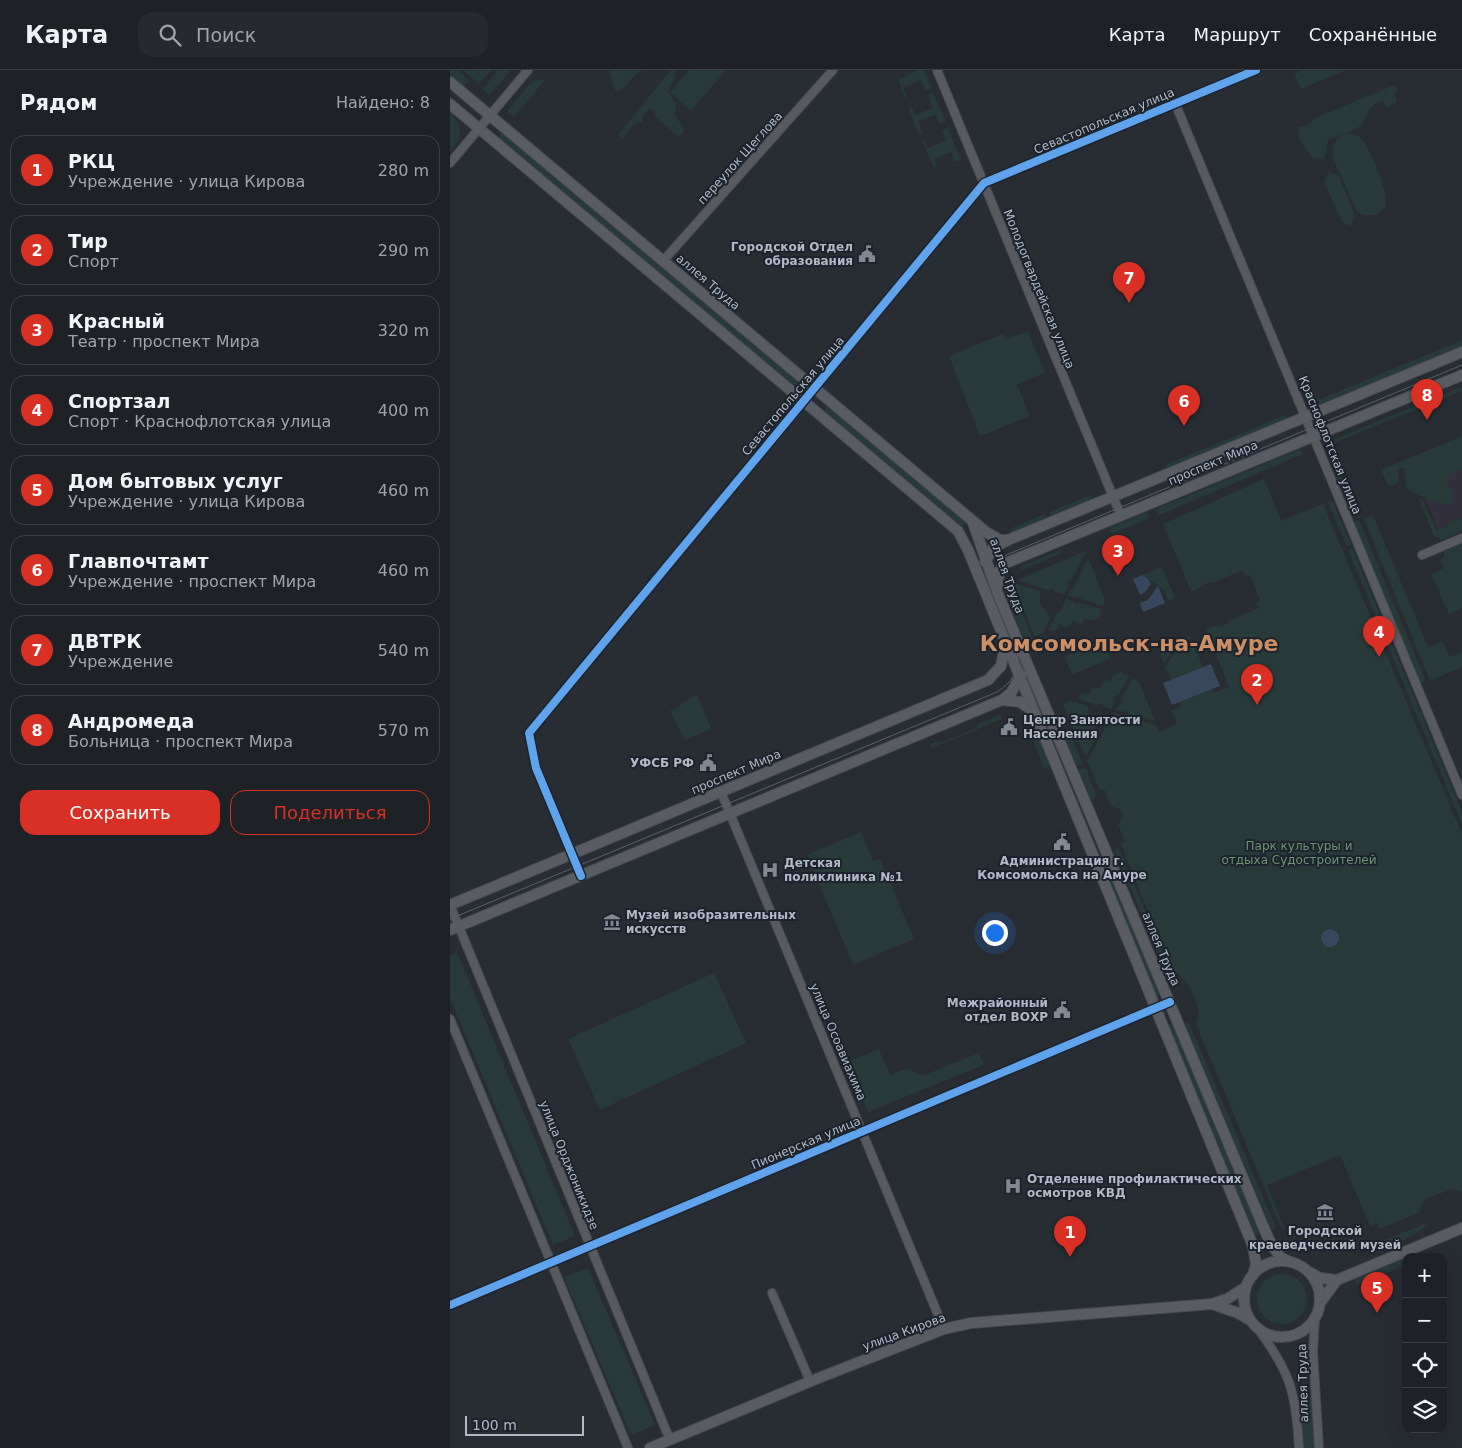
<!DOCTYPE html>
<html lang="ru">
<meta charset="utf-8">
<style>
body{margin:0;font-family:"DejaVu Sans",sans-serif;background:#262a2e;color:#f1f3f6}
.controls{position:absolute;right:15px;bottom:15px;display:grid;overflow:hidden;border-radius:10px;box-shadow:0 5px 20px #0002}
.controls button{width:45px;height:45px;display:grid;place-items:center;padding:0;border:0;border-bottom:1px solid #3c3f43;background:#1e2226;color:#f1f3f6;font:25px sans-serif}
.scale{position:absolute;left:15px;bottom:12px;width:119px;box-sizing:border-box;padding-left:5px;border:2px solid #b1b9c5;border-top:0;font-size:14px;line-height:18px;white-space:nowrap;color:#b1b9c5;-webkit-text-stroke:4px #1c232d;paint-order:stroke}
.you{position:absolute;left:544px;top:862px;width:18px;height:18px;margin:-12px;border:4px solid #fff;border-radius:50%;background:#1a73e8;box-shadow:0 0 0 8px #1a73e833}
.badge{display:grid;place-items:center;width:32px;height:32px;border-radius:50%;background:#d93025;color:#fff;font-size:16px;font-weight:700}
.pin{position:absolute;translate:-50% -41px;filter:drop-shadow(0 1px 2px #0008)}
.pin::after{content:'';position:absolute;top:26px;width:18px;height:15px;background:inherit;clip-path:polygon(0 0,100% 0,50% 100%)}
.list{margin:0;padding:0;list-style:none}
h2{display:flex;justify-content:space-between;align-items:center;height:65px;margin:0;padding:0 20px;font-size:21px}
h2 small{font-size:16px;font-weight:400;color:#a1a4a7}
.list li{display:grid;grid-template-columns:32px 1fr auto;gap:15px;align-items:center;box-sizing:border-box;height:70px;margin:0 10px 10px;padding:0 10px;border:1px solid #3c3f43;border-radius:15px}
.list b{display:block;font-size:19px;white-space:nowrap}
.list p{margin:0;font-size:16px;white-space:nowrap;color:#a1a4a7}
.list em{font-size:16px;font-style:normal;color:#a1a4a7}
.actions{display:flex;gap:10px;padding:15px 20px}
.actions a{flex:1;padding:11px 0;border:1px solid #d93025;border-radius:15px;text-align:center;font-size:18px;color:#d93025}
.actions .main{background:#d93025;color:#fff}
.icon{flex:none;width:28px;height:28px;fill:none;stroke:currentColor;stroke-width:2;stroke-linecap:round;stroke-linejoin:round}
.map{position:relative;flex:none;width:1012px;height:1378px;overflow:hidden}
header{display:flex;align-items:center;gap:30px;box-sizing:border-box;height:70px;padding:0 25px;background:#1e2226;border-bottom:1px solid #3c3f43}
header strong{font-size:24px}
nav{display:flex;gap:28px;margin-inline-start:auto;font-size:18px}
.search{width:350px;height:45px;background:#262a2e;display:flex;align-items:center;gap:12px;box-sizing:border-box;padding:0 18px;border-radius:15px;color:#a1a4a7;font-size:19px}
main{display:flex}
aside{flex:1;background:#1e2226}
.map>svg:first-child{display:block}
.medical{fill:#31303c}
.green{fill:#28393a}
.water{fill:#37485c}
.lines{fill:none;stroke-linecap:round;stroke-linejoin:round}
.minor-casing{stroke:#46494e;stroke-width:10}
.major-casing{stroke:#454950;stroke-width:12}
.minor{stroke:#575b61;stroke-width:8}
.major{stroke:#595d63;stroke-width:10}
.tram{stroke:#5b5f65;stroke-width:1}
.cycleway-casing{stroke:#1c232d;stroke-width:11}
.cycleway{stroke:#60a3ed;stroke-width:8}
.labels{text-anchor:middle;dominant-baseline:central;stroke-width:4;stroke-linejoin:round;paint-order:stroke}
.street-label{font-size:12px;fill:#b1b9c5;stroke:#1c232d}
.poi-label{font-size:12px;font-weight:bold;fill:#b1b9c5;stroke:#1c232d;text-anchor:start}
.park-label{font-size:12px;fill:#6a9472;stroke:#1c232d}
.town-label{font-size:22px;font-weight:bold;fill:#cc8f65;stroke:#1c232d}
</style>
<header>
<strong>Карта</strong>
<div class="search"><svg class="icon" aria-label="search" viewBox="0 0 24 24"><circle cx="10" cy="10" r="6"/><path d="M15 15l6 6"/></svg>Поиск</div>
<nav><a>Карта</a><a>Маршрут</a><a>Сохранённые</a></nav>
</header>
<main>
<aside>
<h2>Рядом<small>Найдено: 8</small></h2>
<ul class="list">
<li><span class="badge">1</span><div><b>РКЦ</b><p>Учреждение · улица Кирова</p></div><em>280 m</em></li>
<li><span class="badge">2</span><div><b>Тир</b><p>Спорт</p></div><em>290 m</em></li>
<li><span class="badge">3</span><div><b>Красный</b><p>Театр · проспект Мира</p></div><em>320 m</em></li>
<li><span class="badge">4</span><div><b>Спортзал</b><p>Спорт · Краснофлотская улица</p></div><em>400 m</em></li>
<li><span class="badge">5</span><div><b>Дом бытовых услуг</b><p>Учреждение · улица Кирова</p></div><em>460 m</em></li>
<li><span class="badge">6</span><div><b>Главпочтамт</b><p>Учреждение · проспект Мира</p></div><em>460 m</em></li>
<li><span class="badge">7</span><div><b>ДВТРК</b><p>Учреждение</p></div><em>540 m</em></li>
<li><span class="badge">8</span><div><b>Андромеда</b><p>Больница · проспект Мира</p></div><em>570 m</em></li>
</ul>
<div class="actions"><a class="main">Сохранить</a><a>Поделиться</a></div>
</aside>
<div class="map">
<svg width="1012" height="1378" viewBox="0 0 1012 1378">
<rect width="100%" height="100%" fill="#282d33"/>
<path class="medical" d="M 1012,383 L 1012,454 L 990,463 L 964,403 Z"/>
<path class="green" d="M 0,0 L 7,0 L 20,11 L 12,19 L 0,9 Z
M 13,0 L 41,0 L 29,14 Z
M 48,0 L 61,0 L 39,26 L 33,19 Z
M 159,0 L 193,0 L 185,5 L 172,20 L 165,21 Z
M 221,0 L 226,0 L 224,10 L 218,21 L 226,33 L 225,46 L 234,58 L 233,64 L 229,66 L 225,64 L 205,46 L 205,40 L 199,39 L 192,46 L 192,52 L 185,54 L 173,69 L 168,65 Z
M 239,0 L 276,0 L 241,41 L 220,22 Z
M 468,0 L 474,0 L 482,18 L 476,21 L 471,10 L 453,17 L 457,27 L 455,28 L 445,2 L 450,9 Z
M 854,0 L 896,0 L 851,19 L 844,4 Z
M 96,9 L 64,47 L 57,41 L 82,11 Z
M 942,16 L 948,18 L 945,26 L 947,32 L 937,38 L 933,31 C 917,34 919,46 910,56 C 903,63 887,66 878,70 L 874,89 L 864,89 L 849,70 L 848,57 L 857,56 L 867,47 Z
M 483,22 L 496,52 L 490,54 L 486,45 L 468,51 L 472,63 L 469,65 L 458,38 L 462,37 L 465,45 L 483,38 L 478,25 Z
M 0,42 C 12,54 14,69 0,81 Z
M 498,58 L 511,90 L 505,92 L 501,82 L 484,89 L 487,97 L 484,98 L 472,70 L 474,69 L 478,78 L 496,70 L 492,60 Z
M 50,63 L 53,63 L 347,310 L 348,314 L 343,315 L 49,68 Z
M 901,64 C 906,65 909,66 912,69 C 920,78 939,124 936,136 L 927,145 L 913,145 L 906,140 L 883,88 C 880,75 887,64 901,64 Z
M 879,101 L 889,106 L 905,145 L 901,156 L 892,152 L 874,112 Z
M 578,261 L 595,303 L 567,314 L 580,346 L 530,366 L 499,286 L 553,264 L 556,270 Z
M 1012,270 L 1012,279 L 871,338 L 868,330 Z
M 1011,317 L 1012,321 L 886,372 L 884,369 Z
M 380,336 L 517,452 L 512,456 L 375,342 L 375,337 Z
M 835,345 L 838,351 L 720,399 L 715,395 Z
M 1012,366 L 1012,400 L 999,405 L 997,413 L 1003,423 L 1002,434 C 991,436 965,424 956,418 L 954,398 L 948,399 L 949,413 L 939,417 L 931,400 Z
M 851,379 L 853,384 L 709,445 L 706,439 Z
M 884,388 L 905,439 L 900,441 L 879,390 Z
M 814,409 L 831,451 L 873,434 L 1012,764 L 1012,1122 L 1002,1119 L 973,1130 L 969,1143 L 929,1159 L 927,1153 L 920,1156 L 890,1085 L 817,1115 L 835,1159 L 831,1158 L 746,954 C 754,936 737,908 722,899 L 671,775 L 675,771 L 668,754 L 673,747 C 672,740 668,736 661,737 L 655,720 L 649,719 L 637,691 L 656,657 L 660,656 L 659,651 L 663,643 L 672,645 L 674,649 L 679,648 L 706,655 L 709,662 L 727,654 L 721,641 L 731,636 L 730,632 L 762,619 L 764,623 L 779,617 L 756,559 L 768,555 L 769,557 L 778,553 L 778,551 L 809,538 L 806,532 L 810,530 L 800,505 L 796,506 L 793,500 L 762,513 L 761,511 L 741,522 L 713,454 Z
M 641,425 L 643,431 L 602,448 L 599,442 Z
M 971,429 L 973,430 L 987,461 C 996,457 1003,449 1012,448 L 1012,461 L 992,470 L 984,466 L 969,431 Z
M 882,430 L 901,475 L 897,477 L 878,432 Z
M 697,442 L 699,448 L 662,464 L 659,458 Z
M 594,444 L 597,450 L 560,466 L 560,461 L 564,457 Z
M 923,445 L 978,577 L 993,571 L 1000,587 L 1012,582 L 1012,597 L 980,611 L 914,449 Z
M 909,450 L 976,611 L 970,613 L 904,452 Z
M 1012,473 L 1012,538 L 999,544 L 981,504 L 994,498 L 990,490 L 995,487 L 993,481 Z
M 902,478 L 1012,742 L 1012,754 L 898,480 Z
M 610,480 L 612,483 L 572,500 L 570,497 Z
M 635,481 L 636,483 L 621,510 L 617,513 L 618,517 L 614,524 L 605,522 L 603,518 L 598,520 L 567,510 Z
M 638,488 L 655,530 L 653,536 L 631,529 L 628,526 L 625,528 L 617,525 L 624,517 Z
M 712,497 L 725,528 L 719,531 L 714,520 L 692,505 Z
M 559,511 L 583,570 L 575,573 L 551,514 Z
M 566,514 L 590,521 L 590,534 L 601,547 L 592,564 L 584,566 L 565,518 Z
M 616,528 L 627,534 L 631,533 L 652,539 L 648,549 L 640,550 L 635,548 L 631,554 L 623,551 L 619,557 L 615,558 L 610,554 L 606,560 L 601,561 L 599,558 L 607,543 L 611,541 Z
M 740,566 L 753,597 L 721,610 L 715,597 L 734,568 Z
M 725,569 L 727,574 L 714,594 L 707,576 Z
M 654,570 L 661,588 L 622,605 L 615,587 Z
M 670,602 L 679,606 L 669,624 L 665,626 L 662,639 L 653,636 L 651,633 L 646,635 L 629,629 L 627,626 L 633,623 L 640,624 L 641,618 L 651,618 L 652,612 L 656,610 L 661,612 L 663,606 Z
M 683,608 L 689,612 L 705,651 L 680,644 L 677,641 L 673,642 L 665,640 L 673,631 L 672,627 Z
M 247,624 L 261,659 L 235,670 L 220,641 Z
M 620,631 L 638,636 L 640,652 L 649,662 L 637,685 L 634,684 L 613,634 Z
M 550,645 L 552,649 L 482,678 L 480,674 L 487,671 L 493,672 L 526,658 L 529,653 Z
M 582,662 L 587,662 L 600,695 L 599,697 L 594,698 L 581,665 Z
M 617,664 L 621,665 L 633,695 L 626,695 L 615,666 Z
M 628,699 L 636,699 L 647,727 L 641,729 Z
M 411,762 L 423,791 L 430,789 L 464,869 L 403,895 L 357,785 Z
M 669,778 L 723,908 L 719,909 L 664,779 Z
M 652,788 L 654,788 L 711,923 L 709,925 L 704,925 L 650,789 Z
M 7,882 L 125,1166 L 103,1175 L 0,928 L 0,885 Z
M 264,903 L 296,973 L 150,1040 L 118,969 Z
M 739,953 L 826,1158 L 822,1160 L 735,954 Z
M 720,954 L 724,955 L 810,1162 L 808,1165 L 804,1165 L 717,957 Z
M 429,979 L 440,1005 L 458,998 L 472,1006 L 529,983 L 534,995 L 418,1042 L 398,991 Z
M 977,1153 L 977,1156 C 967,1163 940,1180 928,1176 L 927,1173 Z
M 956,1187 L 956,1195 L 906,1215 L 904,1208 Z
M 138,1198 L 205,1355 L 181,1365 L 114,1207 Z
M807 1229a25 25 0 1 1 50 0a25 25 0 1 1-50 0Z
M 857,1325 L 863,1330 L 866,1378 L 852,1378 L 849,1330 Z"/>
<path class="water" d="M 692,505 L 698,509 L 701,514 L 694,523 L 690,525 L 683,509 Z
M 708,516 L 715,533 L 693,542 L 690,533 L 698,530 Z
M 761,594 L 770,616 L 722,635 L 713,613 Z
M871 868a9 9 0 1 1 18 0a9 9 0 1 1-18 0Z"/>
<g class="lines">
<g class="minor-casing">
<path id="minor" d="M 487,0 L 671,446
M 725,33 L 1012,725
M 0,93 L 78,0
M 213,191 L 383,0
M 972,485 L 1012,468
M 271,722 L 494,1259
M 131,806 L 86,698 L 79,663 L 534,113 L 806,0
M 0,835 L 220,1370
M 0,949 L 178,1378
M 322,1223 L 360,1311
M 0,1235 L 720,932
M 865,1247 L 863,1282 L 869,1378
M 805,1255 C 840,1301 846,1321 849,1378"/>
</g>
<g class="major-casing">
<path id="major" d="M 0,12 L 536,462 L 550,470 L 558,470
M 0,34 L 508,461 L 518,480 L 803,1176 L 806,1194 L 803,1205
M 522,450 L 548,524 L 819,1170 L 830,1187 L 840,1192
M 535,492 L 543,478 L 558,470 L 1012,282
M 548,516 L 549,502 L 556,493 L 1012,305
M 552,630 L 570,632 L 583,641
M 0,835 L 538,610 L 551,596 L 555,576
M 0,860 L 552,630 L 561,623 L 571,605
M794 1229a38 38 0 1 1 76 0a38 38 0 1 1-76 0Z
M 859,1202 L 870,1208 L 887,1210
M 870,1233 L 887,1210 L 1012,1158
M 762,1234 L 788,1243 L 800,1250
M 200,1378 L 371,1307 L 494,1259 L 521,1253 L 762,1234 L 777,1229 L 796,1217"/>
</g>
<use href="#minor" class="minor"/>
<use href="#major" class="major"/>
<path class="tram" d="M 0,849 L 547,622 C 609,582 508,526 556,485 L 1012,295"/>
<g class="cycleway-casing">
<path id="cycleway" d="M 131,806 L 86,698 L 79,663 L 534,113 L 806,0
M 0,1235 L 720,932"/>
</g>
<use href="#cycleway" class="cycleway"/>
</g>
<defs>
<g id="civic-bare" transform="scale(1.35)"><path d="M-.6-6.5H3V-4.5H.6V-3L4-1V1h2V6H-6V1h2V-1L-.6-3ZM-1.2 2.5V6h2.4V2.5Z" fill="#818892" stroke="#1c232d" stroke-width="2.5" paint-order="stroke"/></g>
<g id="hospital-bare" transform="scale(1.35)"><path d="M-5-5h3v3.5h4V-5h3V5h-3V1.5h-4V5h-3Z" fill="#818892" stroke="#1c232d" stroke-width="2.5" paint-order="stroke"/></g>
<g id="museum-bare" transform="scale(1.35)"><path d="M0-6L6-3V-2H-6V-3ZM-5-1h2V3h-2ZM-1-1h2V3h-2ZM3-1h2V3H3ZM-6 4H6V6H-6Z" fill="#818892" stroke="#1c232d" stroke-width="2.5" paint-order="stroke"/></g>
</defs>
<g fill-rule="evenodd">
<use href="#civic-bare" x="417" y="184"/>
<use href="#civic-bare" x="559" y="657"/>
<use href="#civic-bare" x="258" y="693"/>
<use href="#civic-bare" x="612" y="772"/>
<use href="#hospital-bare" x="320" y="800"/>
<use href="#museum-bare" x="162" y="852"/>
<use href="#civic-bare" x="612" y="940"/>
<use href="#hospital-bare" x="563" y="1116"/>
<use href="#museum-bare" x="875" y="1142"/>
</g>
<g class="labels">
<g class="street-label">
<text transform="translate(654 51) rotate(-23)">Севастопольская улица</text>
<text transform="translate(290 88) rotate(-48)">переулок Щеглова</text>
<text transform="translate(258 212) rotate(40)">аллея Труда</text>
<text transform="translate(589 219) rotate(68)">Молодогвардейская улица</text>
<text transform="translate(343 326) rotate(-50)">Севастопольская улица</text>
<text transform="translate(880 375) rotate(68)">Краснофлотская улица</text>
<text transform="translate(763 393) rotate(-23)">проспект Мира</text>
<text transform="translate(557 506) rotate(70)">аллея Труда</text>
<text transform="translate(286 702) rotate(-23)">проспект Мира</text>
<text transform="translate(711 879) rotate(67)">аллея Труда</text>
<text transform="translate(388 972) rotate(67)">улица Осоавиахима</text>
<text transform="translate(356 1073) rotate(-23)">Пионерская улица</text>
<text transform="translate(119 1095) rotate(68)">улица Орджоникидзе</text>
<text transform="translate(454 1262) rotate(-20)">улица Кирова</text>
<text transform="translate(853 1313) rotate(-92)">аллея Труда</text>
</g>
<g class="poi-label">
<text x="403" y="177" text-anchor="end">Городской Отдел<tspan x="403" dy="14">образования</tspan></text>
<text x="573" y="650">Центр Занятости<tspan x="573" dy="14">Населения</tspan></text>
<text x="244" y="693" text-anchor="end">УФСБ РФ</text>
<text x="612" y="791" text-anchor="middle">Администрация г.<tspan x="612" dy="14">Комсомольска на Амуре</tspan></text>
<text x="334" y="793">Детская<tspan x="334" dy="14">поликлиника №1</tspan></text>
<text x="176" y="845">Музей изобразительных<tspan x="176" dy="14">искусств</tspan></text>
<text x="598" y="933" text-anchor="end">Межрайонный<tspan x="598" dy="14">отдел ВОХР</tspan></text>
<text x="577" y="1109">Отделение профилактических<tspan x="577" dy="14">осмотров КВД</tspan></text>
<text x="875" y="1161" text-anchor="middle">Городской<tspan x="875" dy="14">краеведческий музей</tspan></text>
</g>
<g class="park-label">
<text x="849" y="776">Парк культуры и<tspan x="849" dy="14">отдыха Судостроителей</tspan></text>
</g>
<g class="town-label">
<text x="679" y="573">Комсомольск-на-Амуре</text>
</g>
</g>
</svg>
<div class="controls">
<button>+</button>
<button>−</button>
<button><svg class="icon" aria-label="locate" viewBox="0 0 24 24"><circle cx="12" cy="12" r="6"/><path d="M12 2v4M12 18v4M2 12h4M18 12h4"/></svg></button>
<button><svg class="icon" aria-label="layers" viewBox="0 0 24 24"><path d="M12 4l9 5-9 5-9-5zM3 14l9 5 9-5"/></svg></button>
</div>
<div class="scale">100 m</div>
<div class="you"></div>
<div class="pin badge" style="left:620px;top:1187px">1</div>
<div class="pin badge" style="left:807px;top:635px">2</div>
<div class="pin badge" style="left:668px;top:506px">3</div>
<div class="pin badge" style="left:929px;top:587px">4</div>
<div class="pin badge" style="left:927px;top:1243px">5</div>
<div class="pin badge" style="left:734px;top:356px">6</div>
<div class="pin badge" style="left:679px;top:233px">7</div>
<div class="pin badge" style="left:977px;top:350px">8</div>
</div>
</main>
